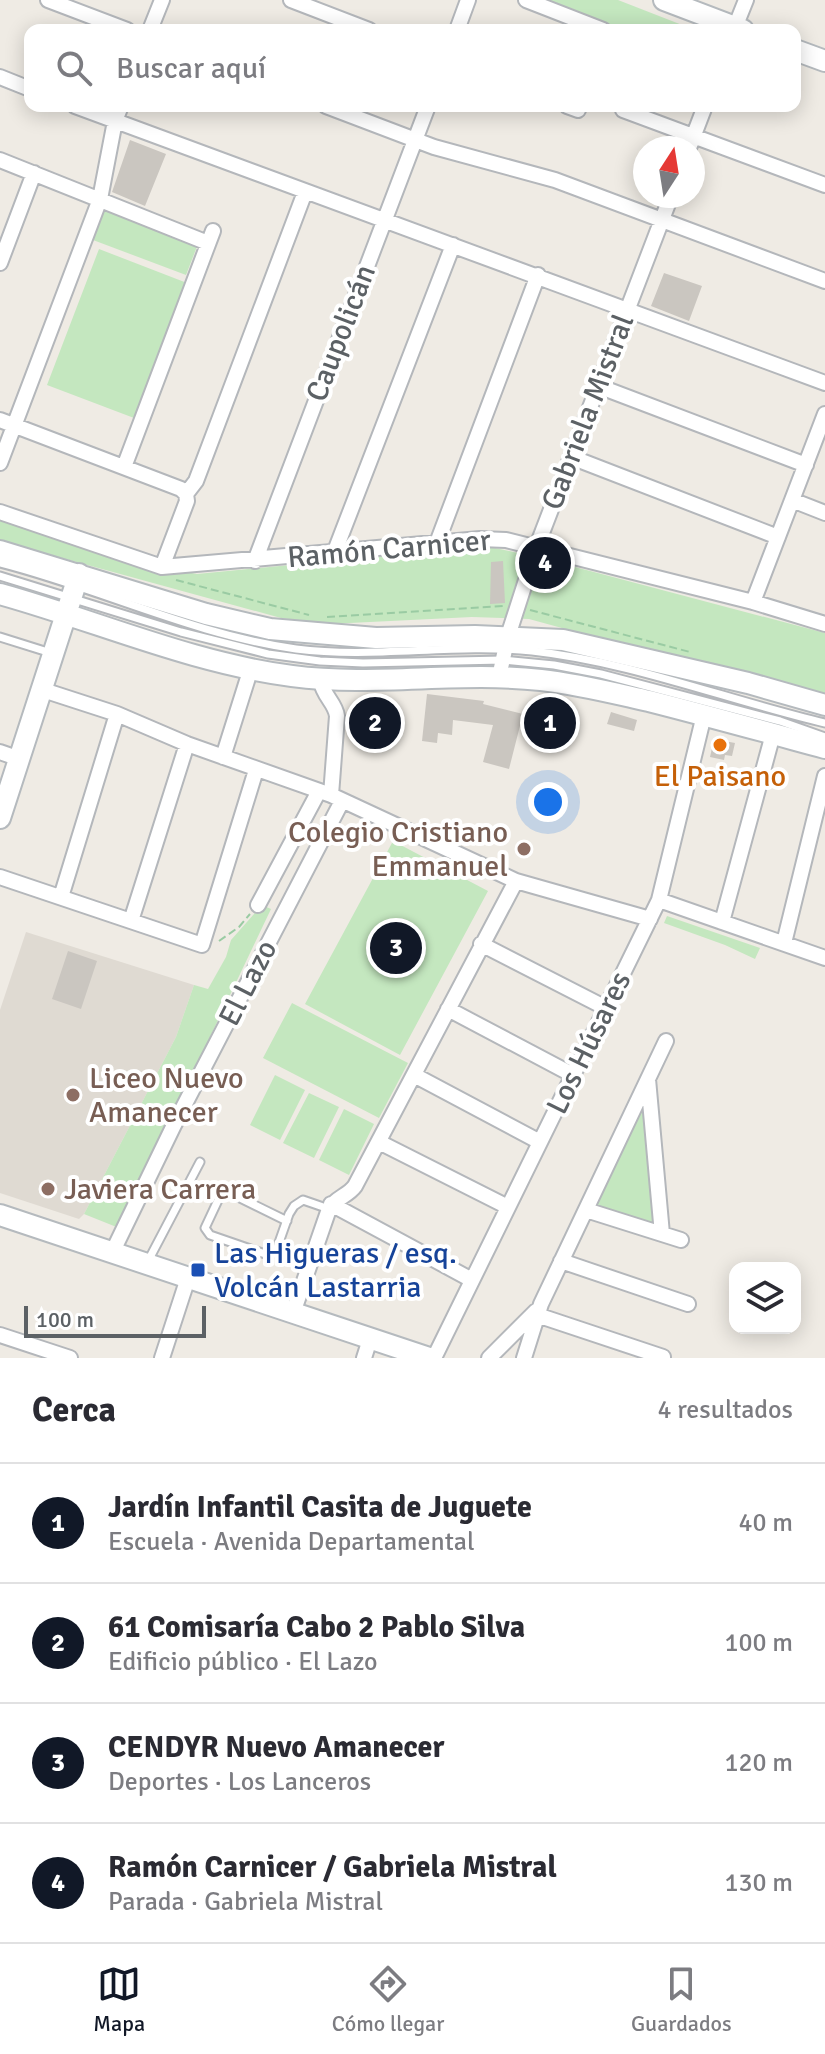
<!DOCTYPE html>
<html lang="es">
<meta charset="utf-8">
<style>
body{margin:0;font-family:Signika,sans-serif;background:#f7f7f7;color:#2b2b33}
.controls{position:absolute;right:24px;bottom:24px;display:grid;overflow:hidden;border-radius:16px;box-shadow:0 4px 20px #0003}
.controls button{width:72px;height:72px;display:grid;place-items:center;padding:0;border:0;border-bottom:2px solid #e1e1e2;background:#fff;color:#2b2b33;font:40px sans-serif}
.compass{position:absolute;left:633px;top:136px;width:72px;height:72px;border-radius:50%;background:#fff;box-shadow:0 4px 20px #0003;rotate:12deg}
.scale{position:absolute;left:24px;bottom:20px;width:182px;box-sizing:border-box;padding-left:8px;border:4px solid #5c6165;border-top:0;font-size:22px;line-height:28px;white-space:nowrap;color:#5c6165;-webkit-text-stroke:6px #fff;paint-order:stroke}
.you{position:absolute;left:548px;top:802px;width:28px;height:28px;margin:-20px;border:6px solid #fff;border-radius:50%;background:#1a73e8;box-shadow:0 0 0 12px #1a73e833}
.badge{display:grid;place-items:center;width:52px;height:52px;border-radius:50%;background:#111827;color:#fff;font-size:26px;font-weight:700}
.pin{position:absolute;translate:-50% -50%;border:4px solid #fff;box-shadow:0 2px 8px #0006}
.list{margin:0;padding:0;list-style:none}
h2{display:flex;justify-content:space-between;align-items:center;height:104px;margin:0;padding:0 32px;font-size:34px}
h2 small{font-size:26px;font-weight:400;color:#7c7c81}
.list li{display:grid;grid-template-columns:52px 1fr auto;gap:24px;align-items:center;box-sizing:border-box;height:120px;padding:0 32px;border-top:2px solid #e1e1e2}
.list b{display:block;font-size:30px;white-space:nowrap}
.list p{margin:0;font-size:26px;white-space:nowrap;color:#7c7c81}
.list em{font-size:26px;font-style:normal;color:#7c7c81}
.icon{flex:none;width:44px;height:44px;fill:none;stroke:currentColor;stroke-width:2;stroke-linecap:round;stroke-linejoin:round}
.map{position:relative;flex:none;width:825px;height:1358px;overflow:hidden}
.search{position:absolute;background:#fff;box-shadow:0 4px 20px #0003;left:24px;right:24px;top:24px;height:88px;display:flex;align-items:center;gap:20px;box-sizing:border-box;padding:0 28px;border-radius:16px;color:#7c7c81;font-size:30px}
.sheet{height:584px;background:#fff}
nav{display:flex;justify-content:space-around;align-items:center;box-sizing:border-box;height:112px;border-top:2px solid #e1e1e2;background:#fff;font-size:22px;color:#7c7c81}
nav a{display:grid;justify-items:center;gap:4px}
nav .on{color:#111827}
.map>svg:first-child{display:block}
.education{fill:#dfdad2}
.green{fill:#c4e7bf}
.building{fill:#cac6c0}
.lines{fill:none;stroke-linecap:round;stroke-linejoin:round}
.lane-casing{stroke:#b4b7bb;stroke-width:11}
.street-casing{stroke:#b4b7bb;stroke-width:18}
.secondary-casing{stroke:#b5babe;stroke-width:24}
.path{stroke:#9acba3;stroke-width:2;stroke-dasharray:8 4;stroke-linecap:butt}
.lane{stroke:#fff;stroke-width:7}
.street{stroke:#fff;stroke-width:14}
.secondary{stroke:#fff;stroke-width:20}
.food-dot{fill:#e8710a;stroke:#fff;stroke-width:3}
.education-dot{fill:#8d6e63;stroke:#fff;stroke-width:3}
.transit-dot{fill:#1a4fb4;stroke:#fff;stroke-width:3}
.labels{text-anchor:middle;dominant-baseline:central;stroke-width:8;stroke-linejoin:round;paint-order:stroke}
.street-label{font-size:30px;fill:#5c6165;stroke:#fff}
.food-label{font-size:30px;fill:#c56008;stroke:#fff}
.education-label{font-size:30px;fill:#785e54;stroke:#fff;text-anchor:start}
.transit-label{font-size:30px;fill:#164399;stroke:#fff;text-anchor:start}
</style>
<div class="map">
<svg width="825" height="1358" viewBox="0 0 825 1358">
<rect width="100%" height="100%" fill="#efebe4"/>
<path class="education" d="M 26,932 L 194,985 L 176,1037 L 84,1214 L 79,1219 L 0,1193 L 0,1010 Z"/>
<path class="green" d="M 542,0 L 618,0 L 695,30 L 619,30 Z
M 105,208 L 198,244 L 186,275 L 93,240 Z
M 99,249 L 187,283 L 134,418 L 47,385 Z
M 0,517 L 123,560 L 197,574 L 486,546 L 541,558 L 825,633 L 825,700 L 529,619 L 472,617 L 329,624 L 281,618 L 0,541 Z
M 393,841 L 488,891 L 400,1055 L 305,1004 Z
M 262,905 L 271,909 L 119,1228 L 84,1214 L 176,1037 L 194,985 L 208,989 L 226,957 L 231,940 Z
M 667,916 L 760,948 L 755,959 L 725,945 L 664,923 Z
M 292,1003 L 408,1063 L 379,1118 L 263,1058 Z
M 275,1075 L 305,1090 L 280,1140 L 250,1125 Z
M 309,1093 L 339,1107 L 314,1158 L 283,1143 Z
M 645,1103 L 655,1226 L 593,1206 Z
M 344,1109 L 374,1124 L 349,1175 L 319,1160 Z"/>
<path class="building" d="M 130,140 L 166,154 L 145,206 L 112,192 Z
M 664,273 L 702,286 L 689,321 L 651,306 Z
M 503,561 L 505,603 L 490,604 L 491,562 Z
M 427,694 L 484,701 L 483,704 L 523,714 L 509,769 L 483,762 L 493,725 L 453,720 L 452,735 L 438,733 L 437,743 L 422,741 Z
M 611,712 L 637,720 L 634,731 L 607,724 Z
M 714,739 L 735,743 L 732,756 L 725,755 L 724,760 L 710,757 Z
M 68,951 L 97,961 L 81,1009 L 52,999 Z"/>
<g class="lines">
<g class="lane-casing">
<path id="lane" d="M 0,563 C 99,588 194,635 296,649 C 374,659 453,643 532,651 C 632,662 727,700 825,723
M 0,576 L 181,632 L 268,654 L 320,661 L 363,663 L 503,660 L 554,665 L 601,674 L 780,721 L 825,737
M 0,637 L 51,653
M 287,1221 L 226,1191 L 220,1196 L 205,1228 L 210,1235 L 268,1255 L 276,1251 L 289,1214 L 294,1206 L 303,1200 L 329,1209
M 147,1263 L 200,1162"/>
</g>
<g class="street-casing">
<path id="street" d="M 48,0 L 127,30
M 291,0 L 369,30
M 526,0 L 603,30
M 150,30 L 162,0
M 457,30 L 468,0
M 734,30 L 746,0
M 0,77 L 30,89
M 75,106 L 825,383
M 326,106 L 434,147 L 555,180 L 825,281
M 567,106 L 578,110
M 623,110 L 825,185
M 689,148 L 705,106
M 0,160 L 208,243
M 0,263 L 34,173
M 598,386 L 806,465
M 0,420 L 181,489 L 186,494
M 571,457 L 778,537
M 0,463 L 100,199 L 115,121 L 121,106
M 124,467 L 213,231
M 792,500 L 825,513
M 0,512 L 162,567 L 480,539 L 506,540 L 753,602 L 825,624
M 437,543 L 538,275
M 335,551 L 453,245
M 255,561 L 428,106
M 162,567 L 187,501 L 186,494 L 196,481 L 305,192
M 753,602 L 825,414
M 499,677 L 508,636 L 537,546 L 671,196
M 320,679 C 324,698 335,702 337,716 L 331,795
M 43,690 L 117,714 L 187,744 L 331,795 L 516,881 L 650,919
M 0,752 L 20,759
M 223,757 L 251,668
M 0,877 L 202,945 L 256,770
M 61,897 L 117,714
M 659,900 L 825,958
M 258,905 L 319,791
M 131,921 L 187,744
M 722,922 L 773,734
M 784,943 L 825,776
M 481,944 L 606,1008
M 448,1009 L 573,1075
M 414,1075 L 540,1142
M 648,1079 L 662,1234
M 379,1142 L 508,1207
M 331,1204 L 472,1280
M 586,1210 L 681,1240
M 112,1253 L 174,1125 L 342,801
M 561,1261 L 688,1304
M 293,1313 L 329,1209 C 335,1198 348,1196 355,1186 L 516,881
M 537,1315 L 663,1357
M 0,1335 L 70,1358
M 162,1358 L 188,1278
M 364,1358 L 370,1339
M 434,1358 L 659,900 L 704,715
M 489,1358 L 536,1311
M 524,1358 L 541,1304 L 666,1041"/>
</g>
<g class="secondary-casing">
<path id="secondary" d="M 664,0 L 743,30
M 795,50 L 825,61
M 0,551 L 206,614 L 270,629 L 376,638 L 475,636 L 563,640 L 748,683 L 825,705
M 0,594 C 97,621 192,663 292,676 C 375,687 458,671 541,680 C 578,684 613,693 649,701 C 708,716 766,732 825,748
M 0,818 L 79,574
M 0,1215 L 429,1358"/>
</g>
<path class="path" d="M 176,580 L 309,615
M 530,610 L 690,652
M 327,617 L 504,606
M 219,941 L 239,927 L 250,914"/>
<use href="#lane" class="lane"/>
<use href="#street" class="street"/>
<use href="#secondary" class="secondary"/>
</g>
<circle class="food-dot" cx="720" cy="745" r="8"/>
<g class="education-dot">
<circle cx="524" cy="849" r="8"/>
<circle cx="73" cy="1095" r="8"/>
<circle cx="48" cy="1189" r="8"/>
</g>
<rect class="transit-dot" x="190" y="1262" width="16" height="16" rx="4"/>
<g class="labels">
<g class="street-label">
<text transform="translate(341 333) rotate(-69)">Caupolicán</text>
<text transform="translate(588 412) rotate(-69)">Gabriela Mistral</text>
<text transform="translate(389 549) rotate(-5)">Ramón Carnicer</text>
<text transform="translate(248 983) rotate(-63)">El Lazo</text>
<text transform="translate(589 1043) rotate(-64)">Los Húsares</text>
</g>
<g class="food-label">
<text x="720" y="776">El Paisano</text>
</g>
<g class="education-label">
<text x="508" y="832" text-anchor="end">Colegio Cristiano<tspan x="508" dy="34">Emmanuel</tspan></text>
<text x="89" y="1078">Liceo Nuevo<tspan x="89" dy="34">Amanecer</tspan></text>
<text x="64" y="1189">Javiera Carrera</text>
</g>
<g class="transit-label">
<text x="214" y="1253">Las Higueras / esq.<tspan x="214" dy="34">Volcán Lastarria</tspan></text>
</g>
</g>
</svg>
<div class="controls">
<button><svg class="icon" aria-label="layers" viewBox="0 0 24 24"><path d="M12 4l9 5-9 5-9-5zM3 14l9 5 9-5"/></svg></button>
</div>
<svg class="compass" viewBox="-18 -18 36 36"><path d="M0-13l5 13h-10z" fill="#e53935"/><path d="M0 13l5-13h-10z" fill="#7c7c81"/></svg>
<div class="scale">100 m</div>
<div class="you"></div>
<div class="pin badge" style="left:550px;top:723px">1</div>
<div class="pin badge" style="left:375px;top:723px">2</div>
<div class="pin badge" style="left:396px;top:948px">3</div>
<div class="pin badge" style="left:545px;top:563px">4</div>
<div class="search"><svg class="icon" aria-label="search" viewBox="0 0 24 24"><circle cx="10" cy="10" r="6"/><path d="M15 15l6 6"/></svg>Buscar aquí</div>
</div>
<section class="sheet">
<h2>Cerca<small>4 resultados</small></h2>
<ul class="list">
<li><span class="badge">1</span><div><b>Jardín Infantil Casita de Juguete</b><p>Escuela · Avenida Departamental</p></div><em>40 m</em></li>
<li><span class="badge">2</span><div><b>61 Comisaría Cabo 2 Pablo Silva</b><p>Edificio público · El Lazo</p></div><em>100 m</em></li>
<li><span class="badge">3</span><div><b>CENDYR Nuevo Amanecer</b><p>Deportes · Los Lanceros</p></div><em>120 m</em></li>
<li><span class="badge">4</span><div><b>Ramón Carnicer / Gabriela Mistral</b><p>Parada · Gabriela Mistral</p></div><em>130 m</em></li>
</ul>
</section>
<nav>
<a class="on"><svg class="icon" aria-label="map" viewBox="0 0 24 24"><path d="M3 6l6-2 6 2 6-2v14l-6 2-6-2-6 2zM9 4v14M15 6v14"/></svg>Mapa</a>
<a><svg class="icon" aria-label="directions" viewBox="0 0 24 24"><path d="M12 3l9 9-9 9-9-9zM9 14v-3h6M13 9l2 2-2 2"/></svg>Cómo llegar</a>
<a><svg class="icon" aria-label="saved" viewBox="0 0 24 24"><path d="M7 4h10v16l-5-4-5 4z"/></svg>Guardados</a>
</nav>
